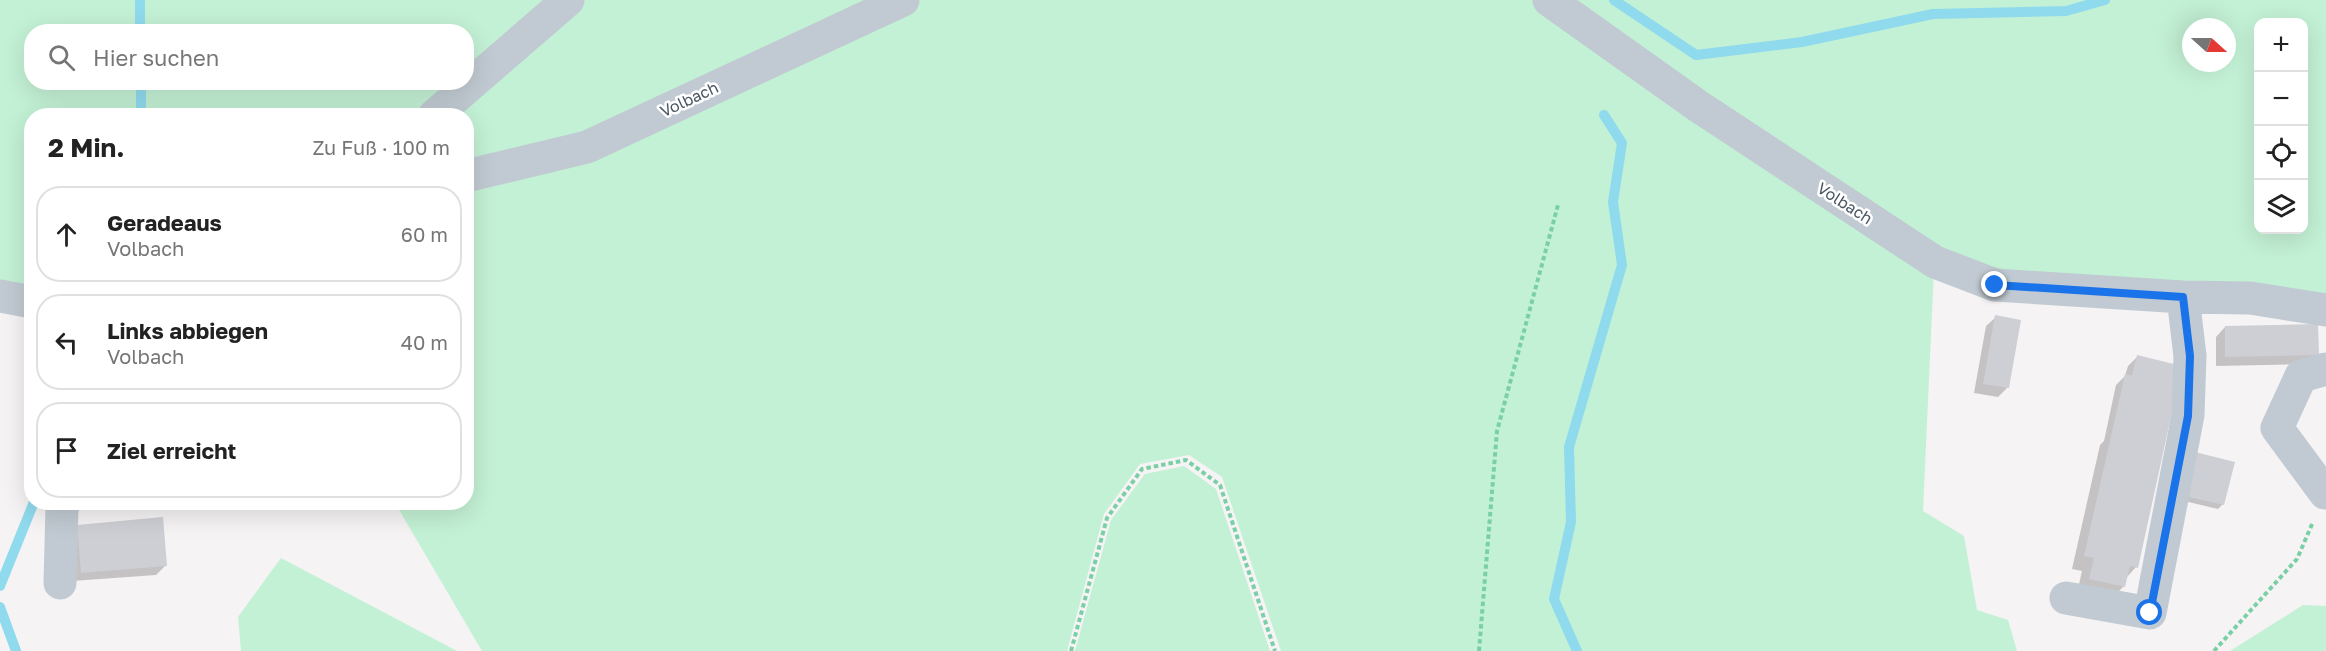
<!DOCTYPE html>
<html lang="de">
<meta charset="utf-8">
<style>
body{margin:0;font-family:"Golos Text",sans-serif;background:#f2f2f2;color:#222}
.controls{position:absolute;right:18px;top:18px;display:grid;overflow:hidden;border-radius:12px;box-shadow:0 6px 24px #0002}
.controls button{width:54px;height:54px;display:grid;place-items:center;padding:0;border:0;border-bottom:2px solid #e0e0e0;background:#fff;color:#222;font:30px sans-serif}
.compass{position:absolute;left:2182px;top:18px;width:54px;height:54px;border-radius:50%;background:#fff;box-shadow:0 6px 24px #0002;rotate:111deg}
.stop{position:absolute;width:18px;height:18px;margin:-14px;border:4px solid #1a73e8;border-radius:50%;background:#fff}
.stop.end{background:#1a73e8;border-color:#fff;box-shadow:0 2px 6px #0008}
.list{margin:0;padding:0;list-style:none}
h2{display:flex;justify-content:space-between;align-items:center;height:78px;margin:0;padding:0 24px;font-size:26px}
h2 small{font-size:20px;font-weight:400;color:#767676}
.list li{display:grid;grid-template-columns:39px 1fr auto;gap:18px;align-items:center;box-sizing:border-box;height:96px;margin:0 12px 12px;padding:0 12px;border:2px solid #e0e0e0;border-radius:24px}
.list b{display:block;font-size:22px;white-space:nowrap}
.list p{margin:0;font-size:20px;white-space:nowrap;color:#767676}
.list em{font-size:20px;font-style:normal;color:#767676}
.icon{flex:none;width:33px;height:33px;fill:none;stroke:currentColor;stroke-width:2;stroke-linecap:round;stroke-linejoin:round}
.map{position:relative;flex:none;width:2326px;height:651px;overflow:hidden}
.search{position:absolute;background:#fff;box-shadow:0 6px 24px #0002;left:24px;top:24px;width:450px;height:66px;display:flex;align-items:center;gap:15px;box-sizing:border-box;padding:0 21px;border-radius:24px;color:#767676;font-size:22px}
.panel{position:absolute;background:#fff;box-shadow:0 6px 24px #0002;left:24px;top:108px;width:450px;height:402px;border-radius:24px}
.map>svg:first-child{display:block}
.green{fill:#c3f1d5;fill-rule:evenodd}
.shadow{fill:#0003}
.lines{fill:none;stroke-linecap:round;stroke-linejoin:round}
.stream{stroke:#90daee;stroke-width:10}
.building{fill:#cdcfd5}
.path{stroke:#7ad0a6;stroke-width:4;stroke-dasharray:4.5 3;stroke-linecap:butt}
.minor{stroke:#c1cad2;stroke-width:33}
.route{stroke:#1a73e8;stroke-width:8}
.labels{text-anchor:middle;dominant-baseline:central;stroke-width:5;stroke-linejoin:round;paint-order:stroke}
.street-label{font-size:16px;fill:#4a5661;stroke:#fff}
</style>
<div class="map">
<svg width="2326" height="651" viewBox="0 0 2326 651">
<rect width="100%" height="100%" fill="#f5f3f3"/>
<path class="green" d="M 0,0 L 559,0 L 467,81 L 466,32 L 32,32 L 32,82 L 464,83 L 426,115 L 32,116 L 31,296 L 0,290 Z
M 578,0 L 888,0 L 583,140 L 467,171 L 466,116 L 444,116 Z
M 914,0 L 1544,0 L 1934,269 L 1923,511 L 1964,536 L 1977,610 L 2008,620 L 2017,651 L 1281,651 L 1222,477 L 1189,455 L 1140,464 L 1104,514 L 1067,651 L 482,651 L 395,503 L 466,502 L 467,181 Z
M 1558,0 L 2326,0 L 2326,303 L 1994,278 L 1939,252 ZM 2258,22 L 2304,22 L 2304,230 L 2258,230 ZM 2191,27 L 2227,27 L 2227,63 L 2191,63 Z
M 1184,466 L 1216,489 L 1270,651 L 1075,651 L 1111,520 L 1145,474 Z
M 281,558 L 457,651 L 241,651 L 238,617 Z
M 2303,605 L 2326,606 L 2326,651 L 2230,651 Z"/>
<path class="shadow" d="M 1996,317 L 2007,388 L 1998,397 L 1974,393 L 1986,326 Z
M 2225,327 L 2317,354 L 2308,364 L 2216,366 L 2216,337 Z
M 2137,357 L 2136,567 L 2126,578 L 2124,586 L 2110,600 L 2077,593 L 2082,571 L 2072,569 L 2100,445 L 2104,441 L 2116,385 L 2125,376 L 2128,366 Z
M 2190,458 L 2223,504 L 2218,509 L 2180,500 Z
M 77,527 L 165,566 L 156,575 L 72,581 Z"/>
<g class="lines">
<path class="stream" d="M 140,0 L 140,32
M 1614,0 L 1696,55 L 1802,42 L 1933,14 L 2066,11 L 2105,0
M 141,82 L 141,116
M 0,586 L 34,502
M 0,607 L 16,651
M 1577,651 L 1554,599 L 1571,522 L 1569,447 L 1622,265 L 1613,202 L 1622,143 L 1604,115"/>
</g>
<path class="building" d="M 1995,315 L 2021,320 L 2009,388 L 1983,384 Z
M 2318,324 L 2319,355 L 2225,357 L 2225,326 Z
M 2137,355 L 2182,366 L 2138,568 L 2130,566 L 2125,587 L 2089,579 L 2094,558 L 2084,556 L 2125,374 L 2132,375 Z
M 2195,452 L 2235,462 L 2224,505 L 2184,496 Z
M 163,517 L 167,566 L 81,573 L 77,525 Z"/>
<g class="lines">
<path class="path" d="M 1071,651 L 1107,518 L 1142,469 L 1186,460 L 1220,485 L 1275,651
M 1479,651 L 1497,431 L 1558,205
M 2214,651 L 2297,559 L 2313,522"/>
<path class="minor" d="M 1549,0 L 1698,106 L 1935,262 L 1995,285 L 2183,297 L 2250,298 L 2326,310
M 434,116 L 568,0
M 466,176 L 587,147 L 903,0
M 0,296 L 32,302
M 2325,493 L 2277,428 L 2301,376 L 2326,369
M 60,583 L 62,507 L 65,502
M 2066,598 L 2150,613 L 2188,415 L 2190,356 L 2183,297"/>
</g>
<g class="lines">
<path class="route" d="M 1995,285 L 2183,297 L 2190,356 L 2188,416 L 2150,613"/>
</g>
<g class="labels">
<g class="street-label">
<text transform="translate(689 99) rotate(-25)">Volbach</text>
<text transform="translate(1845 203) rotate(33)">Volbach</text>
</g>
</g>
</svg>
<div class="controls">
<button>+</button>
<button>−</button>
<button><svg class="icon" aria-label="locate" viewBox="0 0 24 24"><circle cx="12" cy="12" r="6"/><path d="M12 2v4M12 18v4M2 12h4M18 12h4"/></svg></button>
<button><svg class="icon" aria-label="layers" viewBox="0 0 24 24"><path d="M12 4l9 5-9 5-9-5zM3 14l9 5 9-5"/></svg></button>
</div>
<svg class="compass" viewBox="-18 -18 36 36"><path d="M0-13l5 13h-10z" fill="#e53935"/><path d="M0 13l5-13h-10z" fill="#767676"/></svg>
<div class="stop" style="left:2150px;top:613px"></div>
<div class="stop end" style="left:1995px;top:285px"></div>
<div class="search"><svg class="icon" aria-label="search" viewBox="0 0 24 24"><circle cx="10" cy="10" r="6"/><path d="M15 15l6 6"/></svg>Hier suchen</div>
<section class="panel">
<h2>2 Min.<small>Zu Fuß · 100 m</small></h2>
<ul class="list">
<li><svg class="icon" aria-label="ahead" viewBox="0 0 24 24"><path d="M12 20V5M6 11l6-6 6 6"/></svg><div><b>Geradeaus</b><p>Volbach</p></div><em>60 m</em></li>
<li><svg class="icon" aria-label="left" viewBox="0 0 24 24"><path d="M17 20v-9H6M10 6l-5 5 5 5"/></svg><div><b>Links abbiegen</b><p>Volbach</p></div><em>40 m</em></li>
<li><svg class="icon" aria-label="arrive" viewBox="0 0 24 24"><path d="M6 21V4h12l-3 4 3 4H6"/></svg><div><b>Ziel erreicht</b></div></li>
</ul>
</section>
</div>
